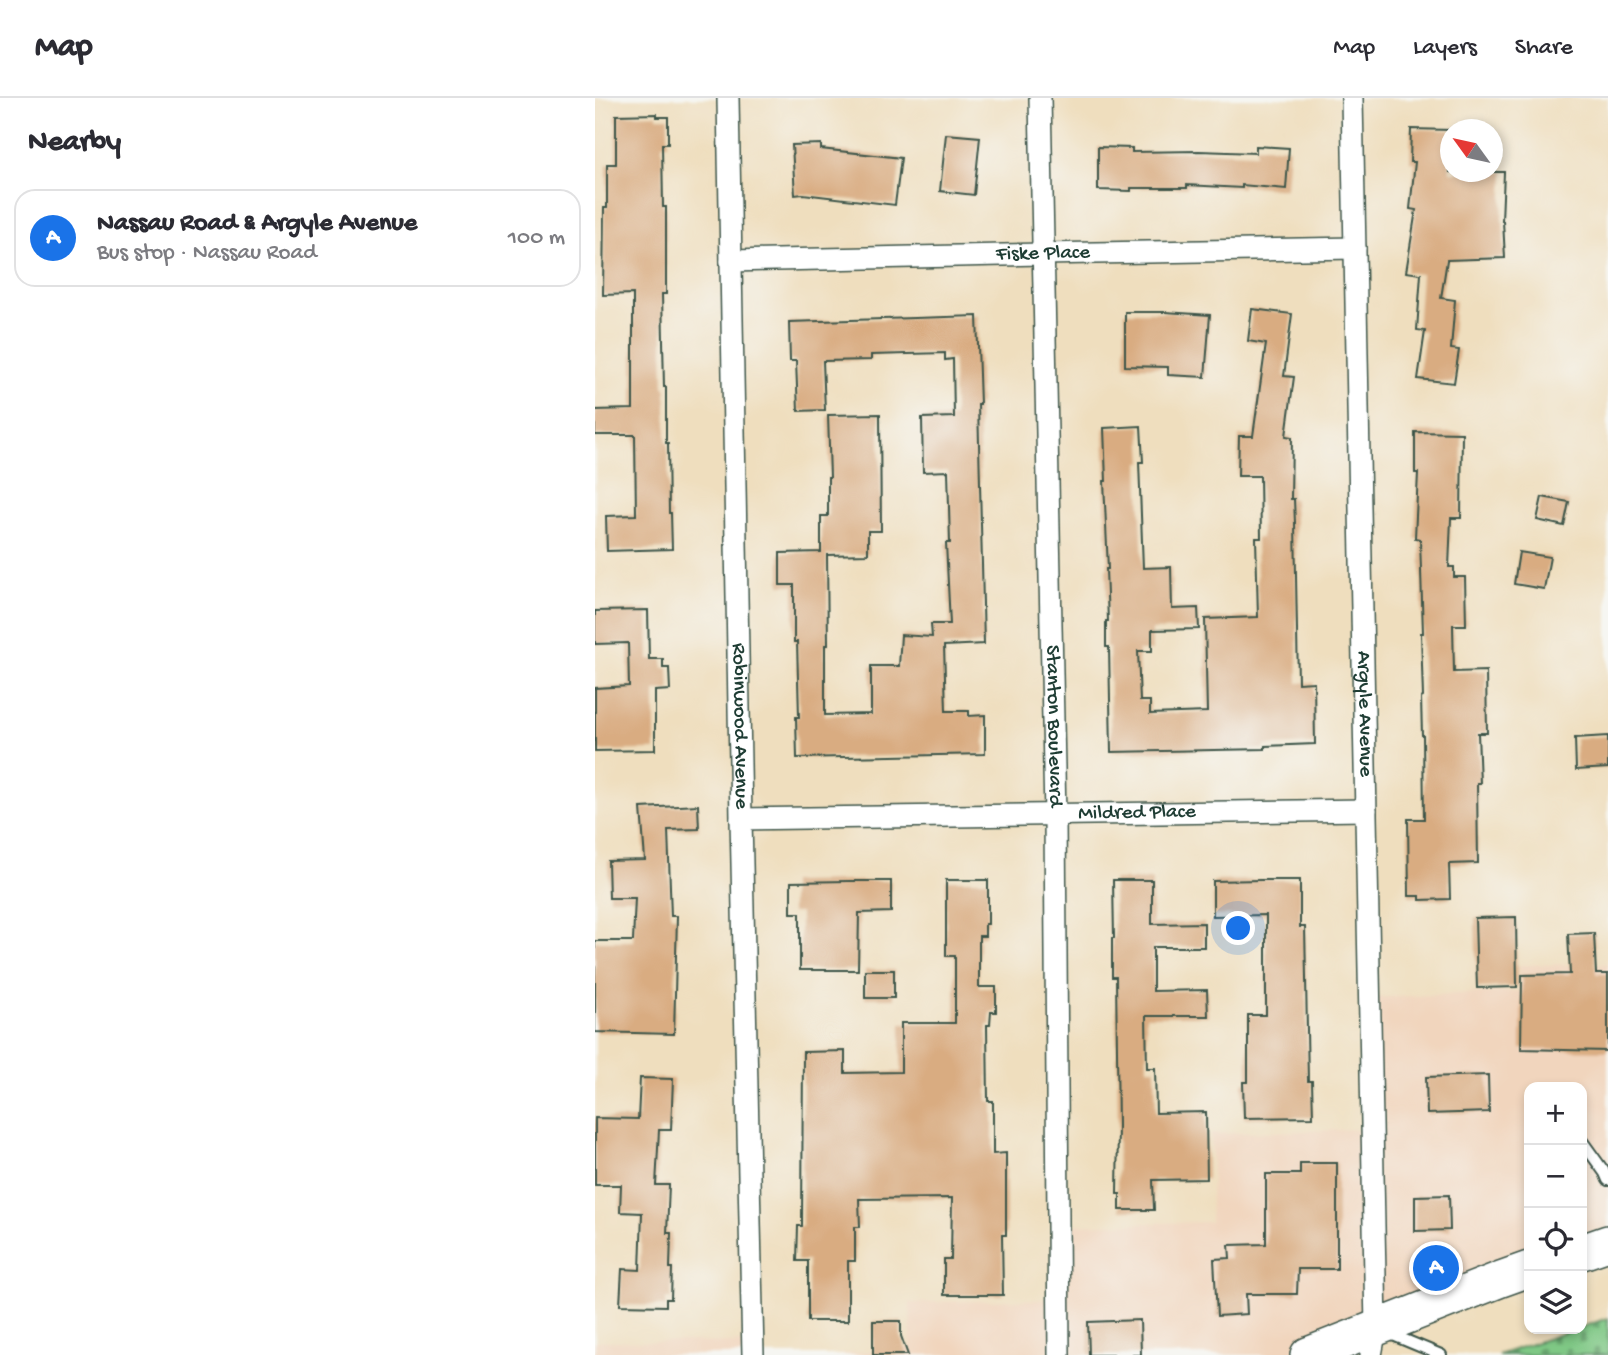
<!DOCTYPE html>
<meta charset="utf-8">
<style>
body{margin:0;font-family:"Gochi Hand",sans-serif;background:#f7f7f7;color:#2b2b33}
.controls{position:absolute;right:21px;bottom:21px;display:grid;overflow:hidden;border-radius:14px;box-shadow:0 4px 10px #0003}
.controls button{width:63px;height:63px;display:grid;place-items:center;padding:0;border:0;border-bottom:2px solid #e1e1e2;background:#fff;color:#2b2b33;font:35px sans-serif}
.compass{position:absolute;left:845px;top:21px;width:63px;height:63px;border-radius:50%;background:#fff;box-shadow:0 4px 10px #0003;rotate:303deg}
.you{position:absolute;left:644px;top:831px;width:24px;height:24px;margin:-18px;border:5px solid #fff;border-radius:50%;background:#1a73e8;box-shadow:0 0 0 10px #1a73e833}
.badge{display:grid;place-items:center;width:46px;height:46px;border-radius:50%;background:#1a73e8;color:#fff;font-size:23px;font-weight:700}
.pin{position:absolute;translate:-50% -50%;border:4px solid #fff;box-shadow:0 2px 7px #0006}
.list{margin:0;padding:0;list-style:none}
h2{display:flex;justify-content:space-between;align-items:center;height:91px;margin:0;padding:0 28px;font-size:30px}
h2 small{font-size:23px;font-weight:400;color:#7c7c81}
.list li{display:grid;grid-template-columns:46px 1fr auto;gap:21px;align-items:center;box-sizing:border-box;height:98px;margin:0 14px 14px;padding:0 14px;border:2px solid #e1e1e2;border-radius:21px}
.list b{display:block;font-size:26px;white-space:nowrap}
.list p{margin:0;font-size:23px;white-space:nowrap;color:#7c7c81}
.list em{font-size:23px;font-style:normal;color:#7c7c81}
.icon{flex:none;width:38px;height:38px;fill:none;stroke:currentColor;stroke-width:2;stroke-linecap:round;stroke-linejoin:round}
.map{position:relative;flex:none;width:1013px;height:1257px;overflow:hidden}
header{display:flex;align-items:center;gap:42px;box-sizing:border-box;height:98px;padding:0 35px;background:#fff;border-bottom:2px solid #e1e1e2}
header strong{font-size:33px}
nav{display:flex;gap:38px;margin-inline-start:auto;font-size:24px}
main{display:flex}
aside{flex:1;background:#fff}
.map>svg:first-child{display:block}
.built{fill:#f1d5bd}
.cemetery{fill:url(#cemetery-stones);stroke:#4f825c;stroke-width:2}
.building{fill:#d9ac81}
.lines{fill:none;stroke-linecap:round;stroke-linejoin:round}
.lane-casing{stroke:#3e5549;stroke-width:14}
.street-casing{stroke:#3e5549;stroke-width:24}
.primary-casing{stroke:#3e5549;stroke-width:38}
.lane{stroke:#fff;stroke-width:10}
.street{stroke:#fff;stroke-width:21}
.primary{stroke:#fff;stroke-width:35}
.labels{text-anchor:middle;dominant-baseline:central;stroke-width:7;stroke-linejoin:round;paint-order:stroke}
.street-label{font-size:21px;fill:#1f3d34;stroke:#f6f6f2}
</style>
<header>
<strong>Map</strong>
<nav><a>Map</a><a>Layers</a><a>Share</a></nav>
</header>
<main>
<aside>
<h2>Nearby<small></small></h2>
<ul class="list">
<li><span class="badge">A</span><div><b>Nassau Road &amp; Argyle Avenue</b><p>Bus stop · Nassau Road</p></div><em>100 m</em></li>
</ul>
</aside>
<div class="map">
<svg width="1013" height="1257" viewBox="0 0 1013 1257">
<defs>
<pattern id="cemetery-stones" width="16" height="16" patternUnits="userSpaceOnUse" patternTransform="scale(1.75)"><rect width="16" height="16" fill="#7fc885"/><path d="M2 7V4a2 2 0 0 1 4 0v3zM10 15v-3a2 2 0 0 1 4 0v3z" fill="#67a46e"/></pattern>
</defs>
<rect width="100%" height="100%" fill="#f6f6f2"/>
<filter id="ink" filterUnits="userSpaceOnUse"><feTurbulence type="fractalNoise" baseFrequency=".0143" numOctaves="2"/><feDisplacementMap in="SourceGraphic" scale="14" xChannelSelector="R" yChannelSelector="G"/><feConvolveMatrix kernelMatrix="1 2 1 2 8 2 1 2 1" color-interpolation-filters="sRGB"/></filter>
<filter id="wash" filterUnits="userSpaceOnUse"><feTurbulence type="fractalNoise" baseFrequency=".00686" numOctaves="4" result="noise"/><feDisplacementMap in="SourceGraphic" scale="28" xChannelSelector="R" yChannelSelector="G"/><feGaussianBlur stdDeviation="1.57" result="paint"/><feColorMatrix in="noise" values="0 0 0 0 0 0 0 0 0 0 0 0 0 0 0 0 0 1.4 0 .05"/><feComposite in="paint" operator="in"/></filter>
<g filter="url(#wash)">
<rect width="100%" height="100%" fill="#efdebe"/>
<path class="built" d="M 1013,866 L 1013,1146 L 987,1155 L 987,989 L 934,989 L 934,1174 L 781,1230 L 776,1257 L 239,1257 L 316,1249 L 315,1205 L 463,1201 L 463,1127 L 615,1124 L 617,1077 L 616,1036 L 776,1031 L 774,900 L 924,893 L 924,867 Z
M 0,1243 L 158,1245 L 158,1257 L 0,1257 Z"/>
<path class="cemetery" d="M 1013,1220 L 1013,1257 L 903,1257 L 981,1231 L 987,1231 L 987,1229 Z"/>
<g id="blocks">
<path class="building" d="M 62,16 L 62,19 L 73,19 L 73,46 L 67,46 L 68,109 L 71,109 L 71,196 L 67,196 L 69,289 L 71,289 L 71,345 L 73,345 L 74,415 L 76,415 L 77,451 L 12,453 L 11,418 L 41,417 L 40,337 L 0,337 L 0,312 L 38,311 L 38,196 L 8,197 L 9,110 L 12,110 L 12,66 L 21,66 L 21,17 Z
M 816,31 L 856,32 L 855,74 L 909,74 L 907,123 L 908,123 L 910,160 L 852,162 L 846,200 L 860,202 L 856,251 L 864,252 L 859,285 L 823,281 L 830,233 L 822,232 L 826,176 L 811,174 L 821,112 L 815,111 L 820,64 L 815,64 Z
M 351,36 L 385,39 L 379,97 L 345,93 Z
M 226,46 L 226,51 L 306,60 L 300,107 L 208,96 L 200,97 L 197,47 Z
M 661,48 L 694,50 L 691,91 L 647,87 L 647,90 L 592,87 L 592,90 L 536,90 L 536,93 L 503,92 L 503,49 L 537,50 L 537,54 L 604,53 L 661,55 Z
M 657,211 L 697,216 L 689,278 L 699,279 L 691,338 L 697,339 L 696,401 L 699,401 L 700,425 L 703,585 L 719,584 L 720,646 L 670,648 L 670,651 L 516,654 L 514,549 L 511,549 L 511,523 L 513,523 L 511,471 L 513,471 L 509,383 L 511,383 L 509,330 L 546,328 L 548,364 L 544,364 L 548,470 L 576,469 L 577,511 L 603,510 L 604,531 L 557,532 L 557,553 L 543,553 L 545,603 L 555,603 L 555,616 L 612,614 L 610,521 L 663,519 L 661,440 L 666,440 L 665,378 L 643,378 L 644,338 L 658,338 L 671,246 L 653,243 Z
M 530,214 L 570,214 L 615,217 L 610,279 L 573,277 L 573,269 L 530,268 Z
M 382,218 L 385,306 L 383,306 L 389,546 L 349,548 L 351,613 L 374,613 L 374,618 L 390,617 L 390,656 L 202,660 L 201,619 L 204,619 L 202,544 L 199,544 L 199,487 L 185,487 L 185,455 L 226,454 L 226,418 L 233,418 L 233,379 L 235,379 L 233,317 L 285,316 L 286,433 L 273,433 L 273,456 L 232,457 L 233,547 L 230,547 L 230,617 L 276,616 L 276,568 L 304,568 L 306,537 L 337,539 L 336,526 L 355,526 L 351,445 L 355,445 L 353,373 L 328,374 L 327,320 L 359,319 L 358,261 L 350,262 L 350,255 L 276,257 L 276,262 L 228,263 L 230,312 L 203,313 L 201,263 L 195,263 L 194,224 Z
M 820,334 L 867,335 L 866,420 L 856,420 L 854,469 L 859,469 L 859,479 L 870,479 L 871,527 L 858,527 L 859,574 L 891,573 L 892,635 L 883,635 L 885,685 L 882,685 L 883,765 L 854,766 L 855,801 L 825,802 L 825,798 L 814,798 L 813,721 L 829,721 L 828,637 L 827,637 L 826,600 L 828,599 L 826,535 L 828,535 L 825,441 L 820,440 L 823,375 L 820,375 Z
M 947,399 L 974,404 L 969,428 L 942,422 Z
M 924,454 L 955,459 L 949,491 L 919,486 Z
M 53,512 L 54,561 L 68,561 L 68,570 L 74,570 L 75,592 L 60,593 L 60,652 L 0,653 L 0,590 L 34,588 L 33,545 L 0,546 L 0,513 Z
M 1013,638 L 1013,670 L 981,672 L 980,640 Z
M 103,707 L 104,731 L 73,732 L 76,818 L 82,818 L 79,936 L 0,934 L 0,843 L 38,843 L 40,800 L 14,800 L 13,763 L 50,762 L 46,710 Z
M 351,782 L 393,782 L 393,826 L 390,826 L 390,838 L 384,838 L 384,889 L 401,889 L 401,914 L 396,914 L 395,927 L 392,927 L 393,1003 L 398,1003 L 398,1056 L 411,1055 L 411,1137 L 407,1137 L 408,1197 L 349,1197 L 349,1161 L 356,1161 L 357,1100 L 264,1101 L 265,1129 L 260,1129 L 260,1163 L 253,1163 L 253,1223 L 213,1223 L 213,1163 L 202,1163 L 203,1128 L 207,1128 L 208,954 L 250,953 L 250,975 L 306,974 L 306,925 L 360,925 L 360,858 L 351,858 Z
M 518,782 L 557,782 L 557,826 L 609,825 L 609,849 L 558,849 L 558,893 L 612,892 L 613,918 L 551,918 L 552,970 L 560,970 L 561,1015 L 611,1014 L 612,1081 L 558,1082 L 559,1112 L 525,1112 L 525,1096 L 522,1096 L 523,1027 L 521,879 L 517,879 L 517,840 L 519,840 Z
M 666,782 L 705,782 L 705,829 L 710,829 L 713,983 L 717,983 L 718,1019 L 649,1020 L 648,984 L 653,984 L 653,917 L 671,917 L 671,817 L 618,818 L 618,783 Z
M 254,783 L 296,783 L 296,814 L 264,815 L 263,872 L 205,872 L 205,815 L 196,815 L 196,784 Z
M 921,819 L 922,889 L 882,890 L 880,820 Z
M 999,835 L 1001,876 L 1013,876 L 1013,953 L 926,951 L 927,877 L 975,876 L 973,836 Z
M 270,872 L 299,872 L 299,900 L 270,900 Z
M 893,977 L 894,1014 L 832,1016 L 831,979 Z
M 45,980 L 78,981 L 76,1032 L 64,1032 L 61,1087 L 74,1087 L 72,1135 L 76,1135 L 75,1170 L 77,1170 L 76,1201 L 71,1201 L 71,1208 L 25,1207 L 27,1171 L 45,1172 L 47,1115 L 25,1114 L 26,1087 L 0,1087 L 0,1020 L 43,1021 Z
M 705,1065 L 742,1065 L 742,1171 L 703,1171 L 702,1196 L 651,1196 L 652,1216 L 622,1218 L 619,1161 L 635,1160 L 634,1147 L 671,1146 L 671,1076 L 705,1076 Z
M 854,1097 L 855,1132 L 820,1133 L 820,1098 Z
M 545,1222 L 546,1257 L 494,1257 L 493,1224 Z
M 278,1223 L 306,1223 L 306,1238 L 313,1257 L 278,1257 Z"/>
</g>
</g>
<g filter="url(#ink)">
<use href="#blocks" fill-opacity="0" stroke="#3e5549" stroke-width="2"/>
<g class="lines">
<g class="lane-casing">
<path id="lane" d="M 987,1043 L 1010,1075 L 1013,1082
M 793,1235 L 846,1257"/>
</g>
<g class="street-casing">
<g id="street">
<path id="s1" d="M 133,0 L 146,721 L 158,1257"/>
<path id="s2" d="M 445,0 L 460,718 L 464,1257"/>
<path id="s3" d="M 757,0 L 781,1230 L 776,1257"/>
<path id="s4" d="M 136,163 L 448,156 L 760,150"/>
<path id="s5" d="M 146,721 L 771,712"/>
</g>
</g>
<g class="primary-casing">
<path id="primary" d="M 987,1154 L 1013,1145
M 713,1257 L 906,1181 L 934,1171"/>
</g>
<use href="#lane" class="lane"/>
<use href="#street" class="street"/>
<use href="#primary" class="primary"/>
</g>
</g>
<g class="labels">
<g class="street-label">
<text stroke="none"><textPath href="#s4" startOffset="312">Fiske Place</textPath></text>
<text stroke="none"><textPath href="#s3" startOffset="616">Argyle Avenue</textPath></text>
<text stroke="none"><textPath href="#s2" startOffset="628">Stanton Boulevard</textPath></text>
<text stroke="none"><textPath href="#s1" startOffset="628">Robinwood Avenue</textPath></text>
<text stroke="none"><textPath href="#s5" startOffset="396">Mildred Place</textPath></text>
</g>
</g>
</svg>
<div class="controls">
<button>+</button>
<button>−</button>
<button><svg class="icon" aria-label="locate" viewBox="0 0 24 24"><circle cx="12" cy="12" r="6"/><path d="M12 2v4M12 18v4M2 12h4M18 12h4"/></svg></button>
<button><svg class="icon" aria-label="layers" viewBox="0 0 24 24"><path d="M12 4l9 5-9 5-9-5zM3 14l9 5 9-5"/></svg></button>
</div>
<svg class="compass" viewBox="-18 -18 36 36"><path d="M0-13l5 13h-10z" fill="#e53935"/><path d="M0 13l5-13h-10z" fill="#7c7c81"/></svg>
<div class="you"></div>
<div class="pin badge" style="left:841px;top:1170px">A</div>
</div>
</main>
